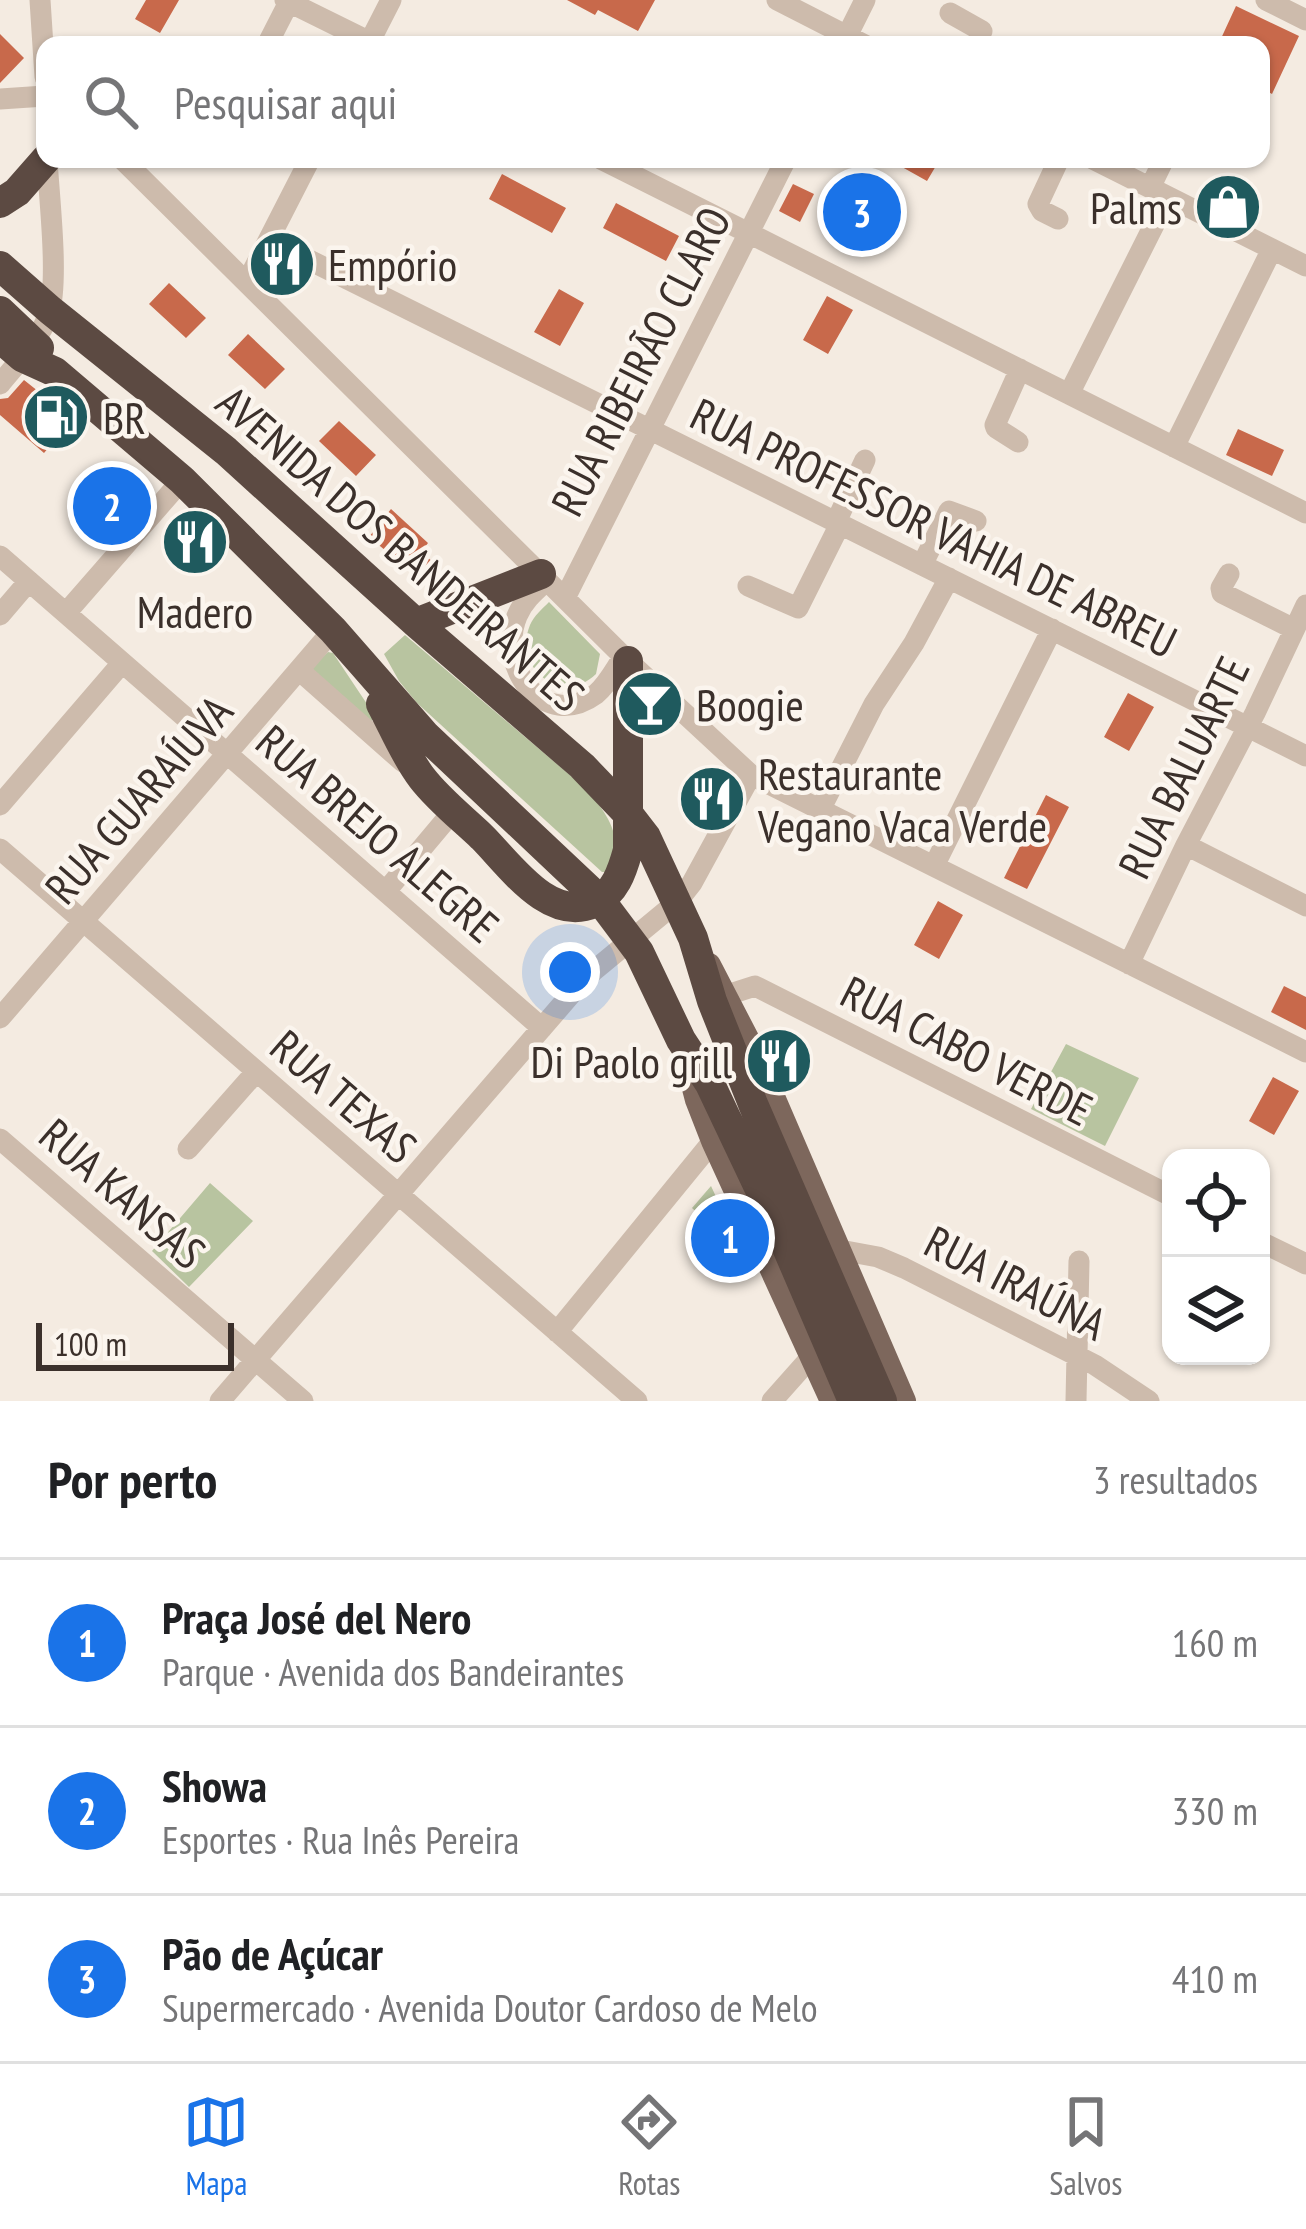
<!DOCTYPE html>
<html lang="pt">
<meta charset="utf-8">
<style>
body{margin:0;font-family:"PT Sans Narrow",sans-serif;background:#f2f2f2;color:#202124}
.controls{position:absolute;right:36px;bottom:36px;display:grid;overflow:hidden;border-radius:24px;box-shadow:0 3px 9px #0004}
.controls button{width:108px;height:108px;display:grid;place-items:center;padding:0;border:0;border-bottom:3px solid #e0e0e0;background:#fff;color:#202124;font:60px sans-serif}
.scale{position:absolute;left:36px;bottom:30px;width:198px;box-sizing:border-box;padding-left:12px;border:6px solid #3b302b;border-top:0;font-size:33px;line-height:42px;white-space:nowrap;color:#3b302b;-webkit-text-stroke:9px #fbf5ee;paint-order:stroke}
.you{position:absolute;left:570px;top:972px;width:42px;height:42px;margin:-30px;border:9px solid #fff;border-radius:50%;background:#1a73e8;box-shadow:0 0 0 18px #1a73e833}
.badge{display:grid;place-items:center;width:78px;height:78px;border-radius:50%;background:#1a73e8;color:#fff;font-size:39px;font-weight:700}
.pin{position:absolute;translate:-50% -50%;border:6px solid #fff;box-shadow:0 3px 12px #0006}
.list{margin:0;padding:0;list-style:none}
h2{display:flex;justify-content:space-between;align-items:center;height:156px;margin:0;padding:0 48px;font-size:51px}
h2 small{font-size:39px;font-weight:400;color:#757577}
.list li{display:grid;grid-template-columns:78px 1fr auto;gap:36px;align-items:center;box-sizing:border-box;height:168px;padding:0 48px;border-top:3px solid #e0e0e0}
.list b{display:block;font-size:45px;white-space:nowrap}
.list p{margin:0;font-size:39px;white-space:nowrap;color:#757577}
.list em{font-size:39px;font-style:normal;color:#757577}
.icon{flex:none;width:66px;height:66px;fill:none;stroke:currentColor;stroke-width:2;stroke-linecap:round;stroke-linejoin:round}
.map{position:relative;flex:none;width:1306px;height:1401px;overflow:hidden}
.search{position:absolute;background:#fff;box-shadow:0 3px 9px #0004;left:36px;right:36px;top:36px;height:132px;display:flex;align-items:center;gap:30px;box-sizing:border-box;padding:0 42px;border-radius:24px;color:#757577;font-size:45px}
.sheet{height:660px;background:#fff}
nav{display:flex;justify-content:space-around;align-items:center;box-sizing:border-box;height:168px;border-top:3px solid #e0e0e0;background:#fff;font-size:33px;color:#757577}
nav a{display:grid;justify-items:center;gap:6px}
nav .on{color:#1a73e8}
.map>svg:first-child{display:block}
.green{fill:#b8c4a0}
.building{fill:#c8694b}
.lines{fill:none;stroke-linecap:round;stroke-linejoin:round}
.minor{stroke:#cdbbac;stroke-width:21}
.major{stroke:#7d675c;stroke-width:24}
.highway{stroke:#5c4a42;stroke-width:30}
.labels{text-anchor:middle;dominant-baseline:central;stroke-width:9;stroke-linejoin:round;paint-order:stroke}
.poi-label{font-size:45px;fill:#3b302b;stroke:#fbf5ee;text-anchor:start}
.street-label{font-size:45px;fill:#3b302b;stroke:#fbf5ee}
</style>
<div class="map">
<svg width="1306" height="1401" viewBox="0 0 1306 1401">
<rect width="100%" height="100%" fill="#f4ebe1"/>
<path class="green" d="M 549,602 L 600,654 L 596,674 C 562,707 512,668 530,625 C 534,616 542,609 549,602 Z
M 405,635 L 584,787 C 607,813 625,836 610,872 L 602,872 L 417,703 L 399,681 L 384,654 Z
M 328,652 L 333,653 L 375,716 L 368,726 L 310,668 Z
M 1066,1044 L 1139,1078 L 1105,1146 L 1031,1109 Z
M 210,1183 L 253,1221 L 189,1287 L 152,1251 Z
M 711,1186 L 746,1261 L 733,1276 L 720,1265 L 734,1247 L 692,1208 Z"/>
<path class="building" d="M 146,0 L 179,0 L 160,33 L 135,19 Z
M 567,0 L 655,0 L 638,31 L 598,10 L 595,15 Z
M 1236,6 L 1299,36 L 1272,94 L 1261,88 L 1261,45 L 1218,45 Z
M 0,34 L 24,58 L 0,83 Z
M 907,159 L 940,159 L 927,181 L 902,167 Z
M 502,174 L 566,208 L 552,233 L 489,199 Z
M 868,175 L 887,185 L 856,247 L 838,238 Z
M 793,184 L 814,194 L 800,222 L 779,211 Z
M 616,203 L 679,236 L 666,261 L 603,228 Z
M 169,283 L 206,318 L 186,338 L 149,304 Z
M 559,289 L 584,303 L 560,346 L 534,332 Z
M 827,296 L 853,310 L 828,354 L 803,340 Z
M 248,334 L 285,369 L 265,389 L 228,355 Z
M 24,380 L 73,419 L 44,453 L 0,415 L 0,399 L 8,398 Z
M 339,421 L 376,455 L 356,476 L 319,441 Z
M 1238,429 L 1284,450 L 1272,476 L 1226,455 Z
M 391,509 L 428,543 L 421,552 L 439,567 L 425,583 L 369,537 Z
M 1128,693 L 1154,707 L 1129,751 L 1104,737 Z
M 716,770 L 730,782 L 712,815 L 695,808 Z
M 1046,795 L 1069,807 L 1027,889 L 1004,878 Z
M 938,901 L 963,915 L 939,959 L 914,945 Z
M 1284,986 L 1306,997 L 1306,1030 L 1271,1012 Z
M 1273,1077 L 1299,1091 L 1274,1135 L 1249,1121 Z"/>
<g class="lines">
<path class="minor" d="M 40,0 L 45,77
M 285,0 L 376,45
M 777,0 L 865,45
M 1266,0 L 1306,20
M 950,13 L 982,31
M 843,44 L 865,0
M 267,45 L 290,0
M 368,45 L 391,0
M 0,99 L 45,96
M 122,159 L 628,661 L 751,775 L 1306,1052
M 601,159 L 1306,513
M 1093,159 L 1306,266
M 1150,188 L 1164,159
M 1058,219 L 1042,211 L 1038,204 L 1059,159
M 269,240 L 1306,756
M 247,282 L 310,159
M 0,384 C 18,362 40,340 49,313 C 59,279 49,197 47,159
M 1069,394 L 1168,197
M 1018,442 L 996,428 L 995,425 L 1020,369
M 1174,447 L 1272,249
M 836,522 L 865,460
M 0,556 L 542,1028
M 922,565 L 949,511 L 976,521
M 1229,574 L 1221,588 L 1222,593 L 1294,629
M 547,580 C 535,591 523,601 517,616 C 496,667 544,732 596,694 C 608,684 615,669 624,656
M 748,586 L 798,608 L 840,524
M 565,598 L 786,159
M 66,613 L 182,480
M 0,615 L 29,581
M 300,671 L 403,762
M 0,805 L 122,663
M 820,810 L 874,704 L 914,643 L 949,578
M 1186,845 L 1306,906
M 0,849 L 637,1401
M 934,866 L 1052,629
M 386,891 L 454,810
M 1129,964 L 1186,845 L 1255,713 L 1306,605
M 727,995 L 755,986 L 1171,1196
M 0,1018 L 333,630
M 0,1139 L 303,1401
M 188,1149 L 256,1072
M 1261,1242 L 1306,1264
M 840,1250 L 878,1257 L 904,1268 L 1095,1365 L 1149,1401
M 557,1332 L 713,1141
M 220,1401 L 585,978 L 677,902 L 692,883 L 751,775
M 772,1401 L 812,1356
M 1076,1401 L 1079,1261"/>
<path class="major" d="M 709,965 L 752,1048 L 904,1401
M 685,1054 L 697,1100 L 713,1141 L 832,1401"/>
<path class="highway" d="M 0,203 L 17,192 L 46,159
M 0,266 L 50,310 L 226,451 L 416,623 L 582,766 L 629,815 L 646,837 L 693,938 L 712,1001 L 753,1104 L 882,1401
M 0,311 L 39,348
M 0,338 L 22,357 L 55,372 L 182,480 L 333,630 L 425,735 L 600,900 L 639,952 L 681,1040 L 710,1084 L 782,1236 L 853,1401
M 416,623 L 541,574
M 381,704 C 394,728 405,756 422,778 C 438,799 462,818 482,837 C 510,865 549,923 594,903 C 615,893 622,872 628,850 L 628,661"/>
</g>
<defs>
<g id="shop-disc" transform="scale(3.45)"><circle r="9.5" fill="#1f5a5e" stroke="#fbf5ee"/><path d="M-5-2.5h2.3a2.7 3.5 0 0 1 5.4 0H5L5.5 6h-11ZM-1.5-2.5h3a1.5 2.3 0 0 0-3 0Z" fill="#fff"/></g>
<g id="restaurant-disc" transform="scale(3.45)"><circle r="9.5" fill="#1f5a5e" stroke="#fbf5ee"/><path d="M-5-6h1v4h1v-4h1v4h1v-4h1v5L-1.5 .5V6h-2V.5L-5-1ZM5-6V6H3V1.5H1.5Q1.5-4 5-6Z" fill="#fff"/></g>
<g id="fuel-disc" transform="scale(3.45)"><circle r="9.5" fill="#1f5a5e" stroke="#fbf5ee"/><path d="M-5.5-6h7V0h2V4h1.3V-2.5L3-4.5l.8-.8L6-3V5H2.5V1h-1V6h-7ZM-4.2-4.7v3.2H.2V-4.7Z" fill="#fff"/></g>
<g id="bar-disc" transform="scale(3.45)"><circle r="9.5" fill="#1f5a5e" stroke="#fbf5ee"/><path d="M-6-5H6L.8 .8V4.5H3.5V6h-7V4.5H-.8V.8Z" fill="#fff"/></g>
</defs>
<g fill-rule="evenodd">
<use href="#shop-disc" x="1228" y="207"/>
<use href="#restaurant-disc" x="282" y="264"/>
<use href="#fuel-disc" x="56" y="417"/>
<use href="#restaurant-disc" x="195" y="542"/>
<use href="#bar-disc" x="650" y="704"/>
<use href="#restaurant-disc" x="712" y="799"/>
<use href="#restaurant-disc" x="779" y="1061"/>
</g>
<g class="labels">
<g class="poi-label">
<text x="1182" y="207" text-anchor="end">Palms</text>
<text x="328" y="264">Empório</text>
<text x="103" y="417">BR</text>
<text x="195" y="611" text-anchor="middle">Madero</text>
<text x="696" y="704">Boogie</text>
<text x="758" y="773">Restaurante<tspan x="758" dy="52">Vegano Vaca Verde</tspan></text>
<text x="732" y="1061" text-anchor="end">Di Paolo grill</text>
</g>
<g class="street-label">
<text transform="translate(640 361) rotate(-63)">RUA RIBEIRÃO CLARO</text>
<text transform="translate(934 527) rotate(26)">RUA PROFESSOR VAHIA DE ABREU</text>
<text transform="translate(401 548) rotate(41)">AVENIDA DOS BANDEIRANTES</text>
<text transform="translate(1183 767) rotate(-64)">RUA BALUARTE</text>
<text transform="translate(138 799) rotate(-49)">RUA GUARAÍUVA</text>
<text transform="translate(378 833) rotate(41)">RUA BREJO ALEGRE</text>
<text transform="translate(967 1050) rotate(27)">RUA CABO VERDE</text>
<text transform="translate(344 1096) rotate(41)">RUA TEXAS</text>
<text transform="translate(123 1193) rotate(41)">RUA KANSAS</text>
<text transform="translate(1016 1282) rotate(27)">RUA IRAÚNA</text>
</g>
</g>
</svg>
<div class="controls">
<button><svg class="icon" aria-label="locate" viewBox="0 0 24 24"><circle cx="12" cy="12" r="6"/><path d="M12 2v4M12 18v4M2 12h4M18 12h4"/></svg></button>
<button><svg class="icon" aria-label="layers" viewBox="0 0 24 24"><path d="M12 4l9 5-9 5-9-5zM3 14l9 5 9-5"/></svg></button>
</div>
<div class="scale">100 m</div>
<div class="you"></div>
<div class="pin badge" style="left:730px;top:1238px">1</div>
<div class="pin badge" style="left:112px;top:506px">2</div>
<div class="pin badge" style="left:862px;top:212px">3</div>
<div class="search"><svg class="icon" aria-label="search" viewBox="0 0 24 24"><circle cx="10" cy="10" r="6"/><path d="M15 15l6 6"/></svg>Pesquisar aqui</div>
</div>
<section class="sheet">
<h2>Por perto<small>3 resultados</small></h2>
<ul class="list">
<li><span class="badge">1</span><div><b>Praça José del Nero</b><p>Parque · Avenida dos Bandeirantes</p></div><em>160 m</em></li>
<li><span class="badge">2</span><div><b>Showa</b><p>Esportes · Rua Inês Pereira</p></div><em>330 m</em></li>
<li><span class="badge">3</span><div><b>Pão de Açúcar</b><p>Supermercado · Avenida Doutor Cardoso de Melo</p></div><em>410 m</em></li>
</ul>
</section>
<nav>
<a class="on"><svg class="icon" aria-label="map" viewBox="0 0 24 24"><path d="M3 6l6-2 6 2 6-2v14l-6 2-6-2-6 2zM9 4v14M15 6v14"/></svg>Mapa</a>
<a><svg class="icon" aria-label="directions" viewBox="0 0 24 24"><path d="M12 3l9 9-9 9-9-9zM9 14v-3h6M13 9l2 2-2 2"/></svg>Rotas</a>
<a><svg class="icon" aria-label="saved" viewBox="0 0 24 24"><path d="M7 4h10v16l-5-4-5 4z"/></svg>Salvos</a>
</nav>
